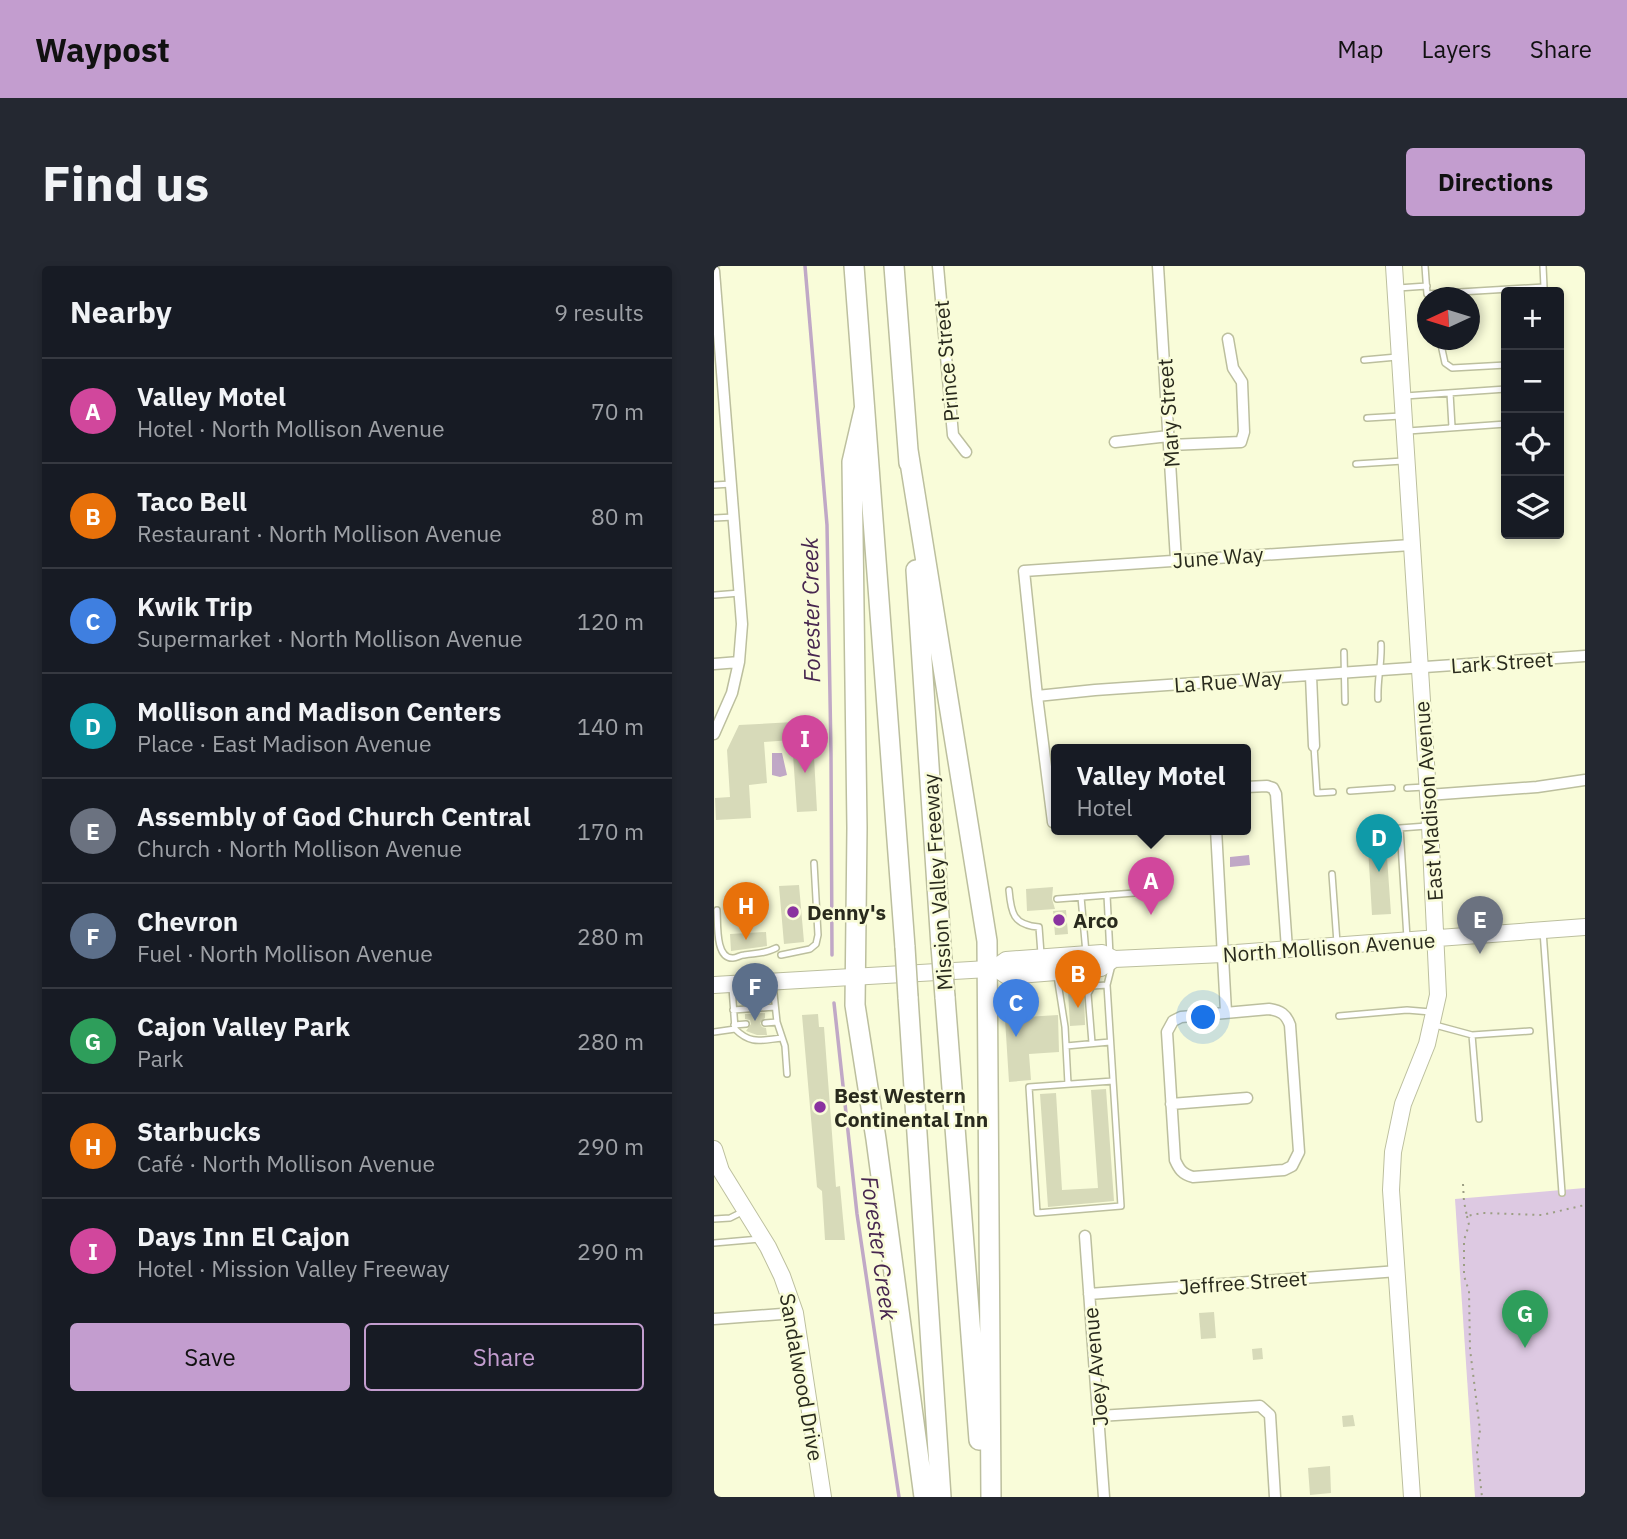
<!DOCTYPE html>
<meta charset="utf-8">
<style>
body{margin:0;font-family:"IBM Plex Sans",sans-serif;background:#242831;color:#f1f3f6}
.controls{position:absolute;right:21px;top:21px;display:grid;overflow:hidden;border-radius:7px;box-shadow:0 4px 10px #0003}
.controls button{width:63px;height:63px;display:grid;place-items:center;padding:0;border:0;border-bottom:2px solid #363941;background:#171b24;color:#f1f3f6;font:35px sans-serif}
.compass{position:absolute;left:703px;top:21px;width:63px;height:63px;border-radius:50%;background:#171b24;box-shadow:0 4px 10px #0003;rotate:266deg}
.you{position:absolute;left:490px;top:752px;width:24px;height:24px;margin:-18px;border:5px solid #fff;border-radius:50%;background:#1a73e8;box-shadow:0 0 0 10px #1a73e833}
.badge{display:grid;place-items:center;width:46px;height:46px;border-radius:50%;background:#c39dcf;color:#fff;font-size:23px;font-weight:700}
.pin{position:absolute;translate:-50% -58px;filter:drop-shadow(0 2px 4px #0008)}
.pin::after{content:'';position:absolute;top:37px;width:24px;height:21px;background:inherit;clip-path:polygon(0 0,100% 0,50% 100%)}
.popup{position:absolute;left:337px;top:478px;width:200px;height:91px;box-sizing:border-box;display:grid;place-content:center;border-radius:7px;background:#171b24;filter:drop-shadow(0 2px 5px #0005);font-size:23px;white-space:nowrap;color:#9ea1a6}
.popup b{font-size:26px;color:#f1f3f6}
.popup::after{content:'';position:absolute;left:50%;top:100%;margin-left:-14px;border:14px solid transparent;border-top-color:#171b24}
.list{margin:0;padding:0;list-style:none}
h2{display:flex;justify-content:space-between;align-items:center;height:91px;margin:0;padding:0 28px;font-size:30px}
h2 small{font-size:23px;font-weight:400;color:#9ea1a6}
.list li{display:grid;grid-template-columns:46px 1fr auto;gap:21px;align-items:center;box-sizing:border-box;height:105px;padding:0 28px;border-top:2px solid #363941}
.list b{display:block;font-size:26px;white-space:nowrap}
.list p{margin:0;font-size:23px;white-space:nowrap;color:#9ea1a6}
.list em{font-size:23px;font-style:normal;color:#9ea1a6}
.actions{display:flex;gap:14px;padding:21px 28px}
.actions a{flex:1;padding:16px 0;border:2px solid #c39dcf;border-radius:7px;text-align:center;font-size:24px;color:#c39dcf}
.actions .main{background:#c39dcf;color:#111}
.icon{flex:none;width:38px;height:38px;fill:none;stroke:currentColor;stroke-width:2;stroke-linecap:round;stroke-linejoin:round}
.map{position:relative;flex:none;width:871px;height:1231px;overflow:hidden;border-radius:7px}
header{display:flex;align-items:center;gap:42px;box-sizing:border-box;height:98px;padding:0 35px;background:#c39dcf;color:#111}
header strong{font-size:33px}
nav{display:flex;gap:38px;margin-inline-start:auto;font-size:24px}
.intro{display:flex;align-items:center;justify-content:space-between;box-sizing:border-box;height:168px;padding:0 42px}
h1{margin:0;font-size:49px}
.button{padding:18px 32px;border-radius:7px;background:#c39dcf;color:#111;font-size:24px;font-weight:700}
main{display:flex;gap:42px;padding:0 42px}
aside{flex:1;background:#171b24;border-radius:7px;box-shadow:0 4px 10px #0003}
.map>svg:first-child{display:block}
.green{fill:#ddc9e2}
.water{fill:#c0a8c6}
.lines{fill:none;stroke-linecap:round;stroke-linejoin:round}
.stream{stroke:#c0a8c6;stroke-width:3.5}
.building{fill:#d7dab9}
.lane-casing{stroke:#bcbf9e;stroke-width:8}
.street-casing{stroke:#bcbf9e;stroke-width:13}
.secondary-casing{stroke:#bcbf9e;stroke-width:18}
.highway-casing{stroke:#bcbf9e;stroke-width:22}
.path{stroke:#9c9e84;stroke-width:2;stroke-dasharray:2 5;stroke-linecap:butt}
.lane{stroke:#fff;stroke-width:5}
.street{stroke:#fff;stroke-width:10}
.secondary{stroke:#fff;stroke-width:16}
.highway{stroke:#fff;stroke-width:19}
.highway-bridge-casing{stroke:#bcbf9e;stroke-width:22;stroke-linecap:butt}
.highway-bridge{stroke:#fff;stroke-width:19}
.poi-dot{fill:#8a33a0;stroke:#f9fcd9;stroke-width:2.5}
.labels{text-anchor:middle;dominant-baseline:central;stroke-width:5;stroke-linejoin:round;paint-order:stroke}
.street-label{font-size:21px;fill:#292a1d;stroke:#f9fcd9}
.poi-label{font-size:21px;font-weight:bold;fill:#292a1d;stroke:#f9fcd9;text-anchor:start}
.water-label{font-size:23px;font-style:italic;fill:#47264f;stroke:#f9fcd9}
</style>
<header>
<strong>Waypost</strong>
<nav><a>Map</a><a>Layers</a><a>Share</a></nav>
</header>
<div class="intro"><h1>Find us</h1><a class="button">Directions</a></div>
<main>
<aside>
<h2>Nearby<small>9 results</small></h2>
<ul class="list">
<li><span class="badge" style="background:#d1479c">A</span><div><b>Valley Motel</b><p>Hotel · North Mollison Avenue</p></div><em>70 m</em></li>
<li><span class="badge" style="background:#e8710a">B</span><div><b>Taco Bell</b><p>Restaurant · North Mollison Avenue</p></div><em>80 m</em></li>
<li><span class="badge" style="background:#3f7fe0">C</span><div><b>Kwik Trip</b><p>Supermarket · North Mollison Avenue</p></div><em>120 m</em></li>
<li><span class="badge" style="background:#0f9aa8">D</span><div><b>Mollison and Madison Centers</b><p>Place · East Madison Avenue</p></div><em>140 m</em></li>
<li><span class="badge" style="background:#6b7280">E</span><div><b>Assembly of God Church Central</b><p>Church · North Mollison Avenue</p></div><em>170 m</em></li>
<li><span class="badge" style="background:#5c6f8a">F</span><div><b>Chevron</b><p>Fuel · North Mollison Avenue</p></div><em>280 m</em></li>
<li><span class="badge" style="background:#2e9e5b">G</span><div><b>Cajon Valley Park</b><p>Park</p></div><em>280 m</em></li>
<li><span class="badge" style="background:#e8710a">H</span><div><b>Starbucks</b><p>Café · North Mollison Avenue</p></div><em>290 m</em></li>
<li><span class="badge" style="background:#d1479c">I</span><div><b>Days Inn El Cajon</b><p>Hotel · Mission Valley Freeway</p></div><em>290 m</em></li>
</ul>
<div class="actions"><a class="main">Save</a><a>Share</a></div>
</aside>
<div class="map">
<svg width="871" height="1231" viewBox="0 0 871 1231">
<rect width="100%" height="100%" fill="#f9fcd9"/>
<path class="green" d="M 871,922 L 871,1231 L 761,1231 L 741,933 Z"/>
<path class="water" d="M 58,487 L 68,487 L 73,509 L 66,511 L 58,509 Z
M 535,589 L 536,599 L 516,601 L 516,591 Z"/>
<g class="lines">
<path class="stream" d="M 91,0 L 113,259 L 117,488 L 118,689
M 120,737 L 143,948 L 185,1231"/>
</g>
<path class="building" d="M 98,455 L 103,545 L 83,546 L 78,474 L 50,476 L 53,517 L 35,519 L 37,552 L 2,554 L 1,532 L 16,531 L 13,484 L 25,459 Z
M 671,563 L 677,648 L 658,649 L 653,564 Z
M 85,619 L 90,676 L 70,678 L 65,620 Z
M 339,621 L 338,633 L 341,643 L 313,645 L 312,623 Z
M 352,644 L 354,668 L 341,669 L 339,645 Z
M 52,666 L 53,680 L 17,685 L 16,668 Z
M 370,724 L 371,759 L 356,760 L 354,725 Z
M 311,735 L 312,751 L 344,749 L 345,786 L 315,788 L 317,814 L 295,816 L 290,737 Z
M 51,747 L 51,752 L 46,757 L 48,761 L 52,762 L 53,769 L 43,769 L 32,765 L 37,758 L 36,754 L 31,753 L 31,748 Z
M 104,748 L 105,761 L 110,761 L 122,921 L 126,920 L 131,974 L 111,974 L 108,925 L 103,921 L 88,749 Z
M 392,823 L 400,935 L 334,941 L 326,828 L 342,827 L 348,924 L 384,922 L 377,824 Z
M 500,1046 L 502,1072 L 487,1073 L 485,1047 Z
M 548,1082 L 549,1093 L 539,1094 L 538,1083 Z
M 639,1149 L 641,1160 L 629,1161 L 628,1150 Z
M 616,1200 L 617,1227 L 596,1229 L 594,1202 Z"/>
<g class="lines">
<g class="lane-casing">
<path id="lane" d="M 711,0 L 713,28 L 830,21 L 829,0
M 684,22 L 713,20
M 726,74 L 731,97 L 738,102 L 792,99
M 650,94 L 683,91
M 736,127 L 738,161
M 691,130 L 792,123
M 653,152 L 687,150
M 694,165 L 792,158
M 642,198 L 689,195
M 0,219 L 18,218
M 0,252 L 20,251
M 1,329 L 26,327
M 630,386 L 631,436
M 664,433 C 663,414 668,397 667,378
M 600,480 L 603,527 L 619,526
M 693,522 L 711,521
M 636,525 L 678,522
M 618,608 L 623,677
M 295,624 C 297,647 299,659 325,661 L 327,688
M 393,629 L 396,689
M 367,631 L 372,687
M 343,633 L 446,625
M 3,644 C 4,657 1,693 19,692 C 23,692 26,689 30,689 C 42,687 51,688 62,682
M 829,665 L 848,927
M 693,672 L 686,562 L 713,560
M 67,689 L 96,683 L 102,678 L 104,669 L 100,597
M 398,699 L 393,719 L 407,940 L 323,947 L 315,821 L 399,815
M 343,710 L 351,761 L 354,818
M 59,718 L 63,756 L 71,780 L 73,808
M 19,744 L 61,741
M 625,750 L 693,744 L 717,746
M 51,757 L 63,756
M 20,759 L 32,758
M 721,759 L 758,769 L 765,853
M 21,763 C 37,779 47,774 68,772
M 0,766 L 21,763 L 18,721
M 758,769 L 816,765
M 378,777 L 374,728 L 378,720 L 393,719
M 352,780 L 396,776
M 0,953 L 16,952 L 28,946
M 0,977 L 46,973"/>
</g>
<g class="street-casing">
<path id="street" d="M 224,0 L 239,169 L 252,186
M 444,0 L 462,294
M 0,5 L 28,358 L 25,396 L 18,427 L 0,468
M 401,176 L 455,170
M 456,179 L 527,176 L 530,166 L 528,116 L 519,102 L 514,73
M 0,398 L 25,396
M 597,410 L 600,480
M 323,430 L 381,424 L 871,390
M 532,521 L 553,520 L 559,522 L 562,528 L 573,683
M 714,529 L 823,521 L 871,514
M 342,556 L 339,556 L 323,430 L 310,305 L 697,279
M 502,563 L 512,746
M 555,743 C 567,745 572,748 576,759 L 585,886 L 578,900 L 570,904 L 479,911 C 468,908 465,903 461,894 L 453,766 L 459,755 L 467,751 Z
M 457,838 L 533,832
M 371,970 L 390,1231
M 375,1028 L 684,1005
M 0,1053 L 81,1047
M 385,1150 L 546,1140 L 556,1149 L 561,1231"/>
</g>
<g class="secondary-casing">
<path id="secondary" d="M 680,0 L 716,559 L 724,729 L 713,778 L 689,838 L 679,886 L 677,924 L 698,1231
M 281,702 L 293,710 L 342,706 L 387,702 L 400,693
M 0,719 L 274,703 L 281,702 L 292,694 L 388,687 L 400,693 L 509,688 L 871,661
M 0,883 L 7,905 L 54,981 L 68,1010 L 81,1047 L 109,1231"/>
</g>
<g class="highway-casing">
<path id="highway" d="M 140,0 L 191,681
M 180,0 L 195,197
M 150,144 L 138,196 L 143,562 L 141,739 L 162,873 L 210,1231
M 194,184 L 273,675 L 277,1231
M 202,304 L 227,680
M 194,731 L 227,1231
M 231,731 L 265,1174"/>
</g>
<path class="path" d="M 749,918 L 750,936 L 753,950 L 768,947 L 828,949 L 871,939
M 753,950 L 755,959 L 750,974 L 750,1010 L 755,1025 L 756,1083 L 766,1164 L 763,1186 L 768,1231"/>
<use href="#lane" class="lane"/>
<use href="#street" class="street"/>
<use href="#secondary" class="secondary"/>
<use href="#highway" class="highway"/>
<g class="highway-bridge-casing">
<path id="highway-bridge" d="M 227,680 L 231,731
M 191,681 L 194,731"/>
</g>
<use href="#highway-bridge" class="highway-bridge"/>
</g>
<g class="poi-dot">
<circle cx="79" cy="646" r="7"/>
<circle cx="345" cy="654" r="7"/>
<circle cx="106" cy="841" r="7"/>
</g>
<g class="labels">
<g class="street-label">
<text transform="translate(232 95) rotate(-95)">Prince Street</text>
<text transform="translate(454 147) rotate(-94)">Mary Street</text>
<text transform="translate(504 291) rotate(-4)">June Way</text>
<text transform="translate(788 396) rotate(-4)">Lark Street</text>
<text transform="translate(514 415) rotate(-4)">La Rue Way</text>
<text transform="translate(714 535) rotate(-94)">East Madison Avenue</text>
<text transform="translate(223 616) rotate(-94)">Mission Valley Freeway</text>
<text transform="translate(615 681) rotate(-4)">North Mollison Avenue</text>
<text transform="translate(529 1016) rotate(-4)">Jeffree Street</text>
<text transform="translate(381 1101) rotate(-95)">Joey Avenue</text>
<text transform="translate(88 1111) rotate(80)">Sandalwood Drive</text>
</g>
<g class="poi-label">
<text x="93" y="646">Denny's</text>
<text x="359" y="654">Arco</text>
<text x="120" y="829">Best Western<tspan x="120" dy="24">Continental Inn</tspan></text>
</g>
<g class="water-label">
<text transform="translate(96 344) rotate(-91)">Forester Creek</text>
<text transform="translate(166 982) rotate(82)">Forester Creek</text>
</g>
</g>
</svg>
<div class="controls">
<button>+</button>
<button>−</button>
<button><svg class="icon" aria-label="locate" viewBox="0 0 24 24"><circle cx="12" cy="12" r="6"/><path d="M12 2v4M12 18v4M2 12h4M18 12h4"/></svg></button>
<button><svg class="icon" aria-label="layers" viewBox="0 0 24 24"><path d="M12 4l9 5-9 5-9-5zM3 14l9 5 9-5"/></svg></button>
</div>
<svg class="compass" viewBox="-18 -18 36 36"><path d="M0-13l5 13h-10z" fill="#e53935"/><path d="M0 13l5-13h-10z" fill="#9ea1a6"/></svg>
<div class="you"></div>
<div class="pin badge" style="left:437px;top:649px;background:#d1479c">A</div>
<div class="popup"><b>Valley Motel</b>Hotel</div>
<div class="pin badge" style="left:364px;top:742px;background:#e8710a">B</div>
<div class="pin badge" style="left:302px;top:771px;background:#3f7fe0">C</div>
<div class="pin badge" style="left:665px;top:606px;background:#0f9aa8">D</div>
<div class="pin badge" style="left:766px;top:688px;background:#6b7280">E</div>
<div class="pin badge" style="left:41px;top:755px;background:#5c6f8a">F</div>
<div class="pin badge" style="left:811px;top:1082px;background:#2e9e5b">G</div>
<div class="pin badge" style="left:32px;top:674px;background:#e8710a">H</div>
<div class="pin badge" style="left:91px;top:507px;background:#d1479c">I</div>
</div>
</main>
